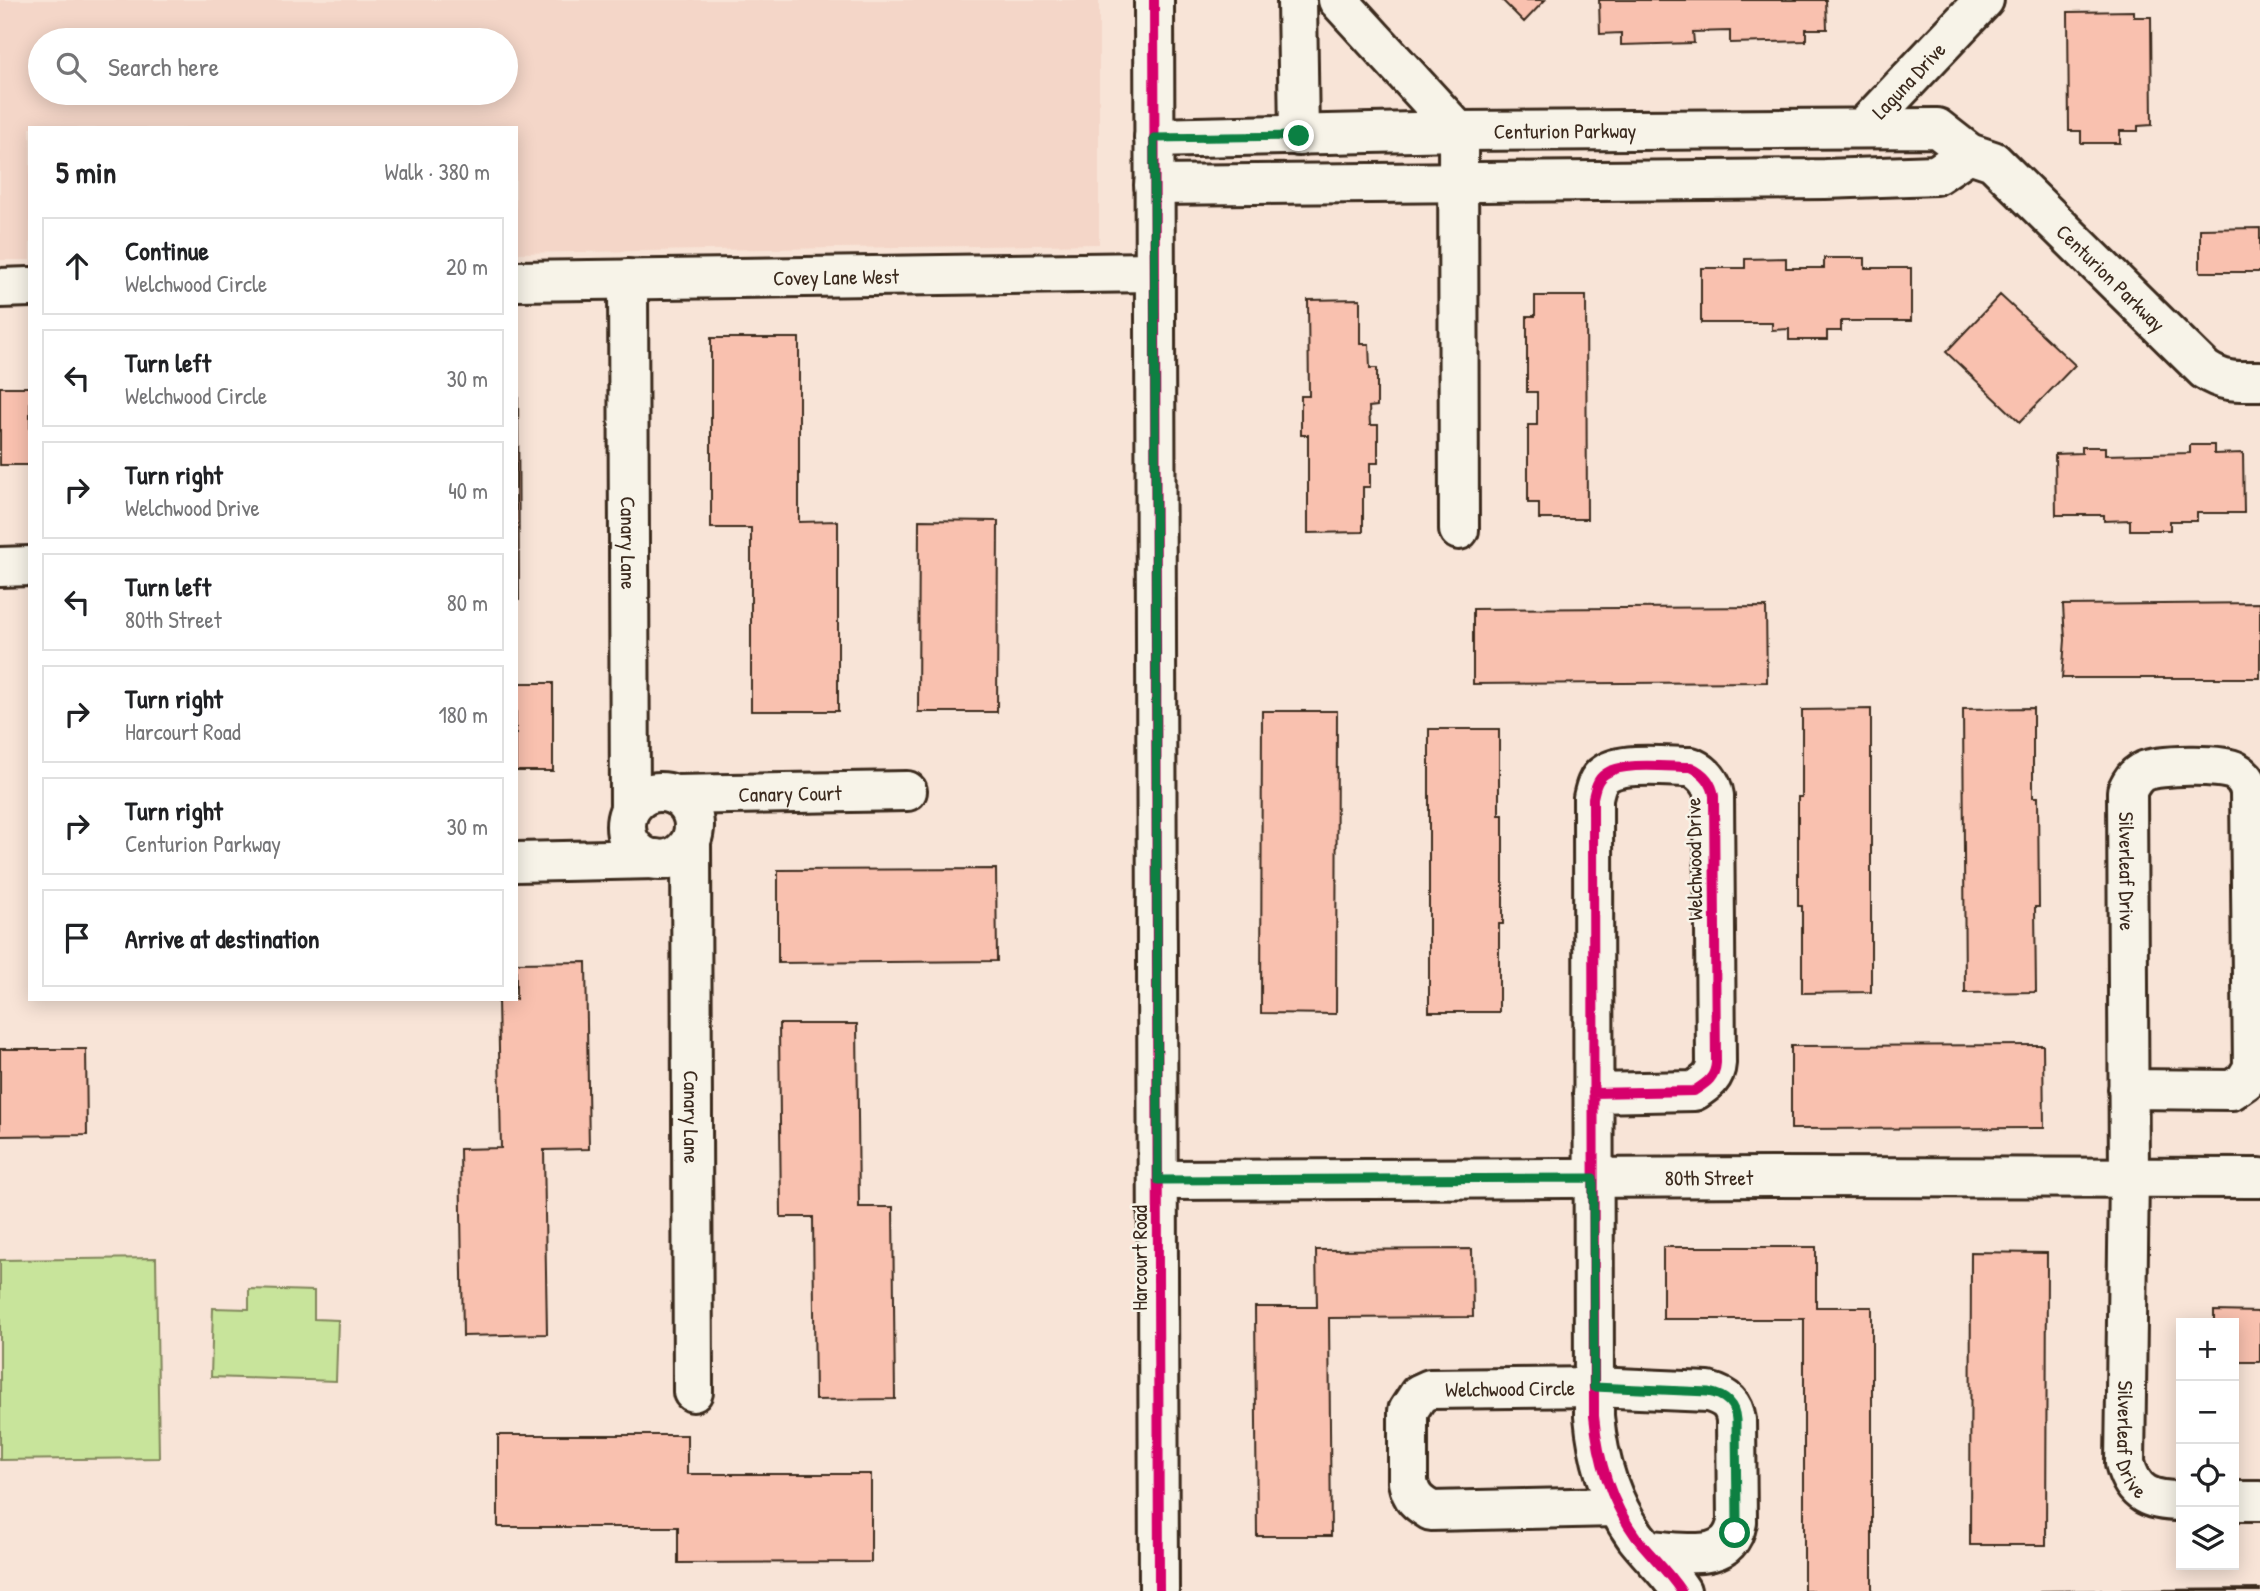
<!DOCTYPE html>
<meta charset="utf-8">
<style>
body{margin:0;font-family:"Patrick Hand",sans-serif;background:#f2f2f2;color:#202124}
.controls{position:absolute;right:21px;bottom:21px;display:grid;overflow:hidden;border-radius:0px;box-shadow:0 4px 18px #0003}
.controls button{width:63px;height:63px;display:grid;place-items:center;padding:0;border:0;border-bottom:2px solid #e0e0e0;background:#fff;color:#202124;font:35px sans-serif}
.stop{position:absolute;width:21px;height:21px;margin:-16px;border:5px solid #0b8043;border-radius:50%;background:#fff}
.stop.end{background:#0b8043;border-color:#fff;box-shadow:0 2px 7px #0008}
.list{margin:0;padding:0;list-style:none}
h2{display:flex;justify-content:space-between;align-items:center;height:91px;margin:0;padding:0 28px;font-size:30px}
h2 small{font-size:23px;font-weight:400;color:#757577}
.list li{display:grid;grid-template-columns:46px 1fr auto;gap:21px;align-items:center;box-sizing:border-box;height:98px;margin:0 14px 14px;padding:0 14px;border:2px solid #e0e0e0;border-radius:0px}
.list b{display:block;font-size:26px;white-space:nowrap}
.list p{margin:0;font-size:23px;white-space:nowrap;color:#757577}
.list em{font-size:23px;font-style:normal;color:#757577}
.icon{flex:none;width:38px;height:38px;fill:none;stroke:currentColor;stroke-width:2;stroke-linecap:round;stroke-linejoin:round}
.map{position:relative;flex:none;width:2260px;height:1591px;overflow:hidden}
.search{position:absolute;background:#fff;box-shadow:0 4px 18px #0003;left:28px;top:28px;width:490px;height:77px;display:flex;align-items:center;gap:18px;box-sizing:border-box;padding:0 24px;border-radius:38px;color:#757577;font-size:26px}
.panel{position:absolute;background:#fff;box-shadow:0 4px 18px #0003;left:28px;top:126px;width:490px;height:875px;border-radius:0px}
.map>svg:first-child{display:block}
.built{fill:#f4d6c8;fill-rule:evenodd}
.green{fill:#c8e49b;stroke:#82875c;stroke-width:2}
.building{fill:#f9c1af;stroke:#3b2a1e;stroke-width:2}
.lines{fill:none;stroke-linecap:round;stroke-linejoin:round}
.minor-casing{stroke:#3b2a1e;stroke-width:44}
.minor{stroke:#f7f3e8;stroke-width:38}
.cycleway-casing{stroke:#f7f3e8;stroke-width:15}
.cycleway{stroke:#d6006c;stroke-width:10}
.route{stroke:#0b8043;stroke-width:9}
.labels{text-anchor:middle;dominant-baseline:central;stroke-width:5;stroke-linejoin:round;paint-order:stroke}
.street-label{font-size:21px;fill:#3b2a1e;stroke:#f7f3e8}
</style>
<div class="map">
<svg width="2260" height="1591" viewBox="0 0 2260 1591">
<rect width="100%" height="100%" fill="#f8e4d7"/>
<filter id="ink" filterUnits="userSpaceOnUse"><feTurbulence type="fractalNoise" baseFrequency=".0143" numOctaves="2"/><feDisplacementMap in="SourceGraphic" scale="14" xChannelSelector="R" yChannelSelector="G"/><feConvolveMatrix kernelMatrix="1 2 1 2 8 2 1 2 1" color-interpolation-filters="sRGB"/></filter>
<g filter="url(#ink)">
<path class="built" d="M 0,0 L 1099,0 L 1099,244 L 516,253 L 516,128 L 30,128 L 30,260 L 0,260 ZM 40,40 L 506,40 L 506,93 L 40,93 Z"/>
<path class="green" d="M 156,1258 L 159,1458 L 0,1460 L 0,1260 Z
M 249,1289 L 314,1291 L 314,1319 L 338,1320 L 336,1381 L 211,1377 L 213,1308 L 249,1309 Z"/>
<path class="building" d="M 1502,0 L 1545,0 L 1524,22 Z
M 1599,0 L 1826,0 L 1827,29 L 1806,29 L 1806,41 L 1730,43 L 1730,31 L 1693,32 L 1694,43 L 1621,45 L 1621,33 L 1600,34 Z
M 2134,11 L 2134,17 L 2151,17 L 2152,125 L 2138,126 L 2138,131 L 2120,131 L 2120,143 L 2081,143 L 2081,131 L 2069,131 L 2068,12 Z
M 2260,228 L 2260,272 L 2200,272 L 2200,229 Z
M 1786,258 L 1786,268 L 1824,268 L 1824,258 L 1865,258 L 1865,268 L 1911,268 L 1911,321 L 1841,321 L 1841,331 L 1827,331 L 1827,340 L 1789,340 L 1789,329 L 1772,330 L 1772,323 L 1701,323 L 1701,268 L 1745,268 L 1745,259 Z
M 2000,295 L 2075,365 L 2020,422 L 1946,352 Z
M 1535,296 L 1586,296 L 1587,519 L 1539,519 L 1539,503 L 1528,503 L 1528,425 L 1537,425 L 1537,392 L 1527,392 L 1527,316 L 1535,316 Z
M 1360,299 L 1360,344 L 1369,344 L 1370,368 L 1377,368 L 1377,406 L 1369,407 L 1370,425 L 1378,425 L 1378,463 L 1370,463 L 1370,487 L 1363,487 L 1363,532 L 1308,533 L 1308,435 L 1301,435 L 1301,396 L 1309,396 L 1308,300 Z
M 711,338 L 799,338 L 799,522 L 838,521 L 838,711 L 751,711 L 751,528 L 711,528 Z
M 516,384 L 518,384 L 519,600 L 516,600 Z
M 0,387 L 30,387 L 30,465 L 0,465 Z
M 2190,445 L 2214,445 L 2214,454 L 2243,453 L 2244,513 L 2197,513 L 2197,521 L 2170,521 L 2170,530 L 2130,530 L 2130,520 L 2104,521 L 2104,515 L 2056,515 L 2055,454 L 2082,453 L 2082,447 L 2105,447 L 2105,455 L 2190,453 Z
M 919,520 L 998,521 L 997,712 L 918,712 Z
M 2260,603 L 2260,678 L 2062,678 L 2065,640 L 2063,605 Z
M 1766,607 L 1767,682 L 1473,684 L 1473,609 Z
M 516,683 L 553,683 L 553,771 L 516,771 Z
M 2033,708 L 2033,797 L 2038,797 L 2039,907 L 2035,907 L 2036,992 L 1965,993 L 1963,709 Z
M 1871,709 L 1871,992 L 1802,993 L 1802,906 L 1798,906 L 1798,797 L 1802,797 L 1802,710 Z
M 1262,711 L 1337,711 L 1336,1014 L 1261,1013 Z
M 1429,729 L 1499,729 L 1499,815 L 1503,815 L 1503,924 L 1499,924 L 1499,1012 L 1429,1012 Z
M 996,869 L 997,961 L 778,963 L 778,870 Z
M 586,962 L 589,1149 L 544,1150 L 547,1334 L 463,1336 L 460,1149 L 501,1148 L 498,999 L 516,999 L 516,963 Z
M 779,1024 L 857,1024 L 859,1207 L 893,1207 L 895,1399 L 815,1400 L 813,1217 L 781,1217 Z
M 2043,1045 L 2044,1128 L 1791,1129 L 1791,1046 Z
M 0,1049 L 86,1049 L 87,1135 L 0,1136 Z
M 1663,1247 L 1816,1247 L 1816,1307 L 1872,1307 L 1872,1591 L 1804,1591 L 1804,1319 L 1663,1319 Z
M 1472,1249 L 1473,1317 L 1329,1318 L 1331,1536 L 1257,1536 L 1255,1307 L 1317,1307 L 1316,1250 Z
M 1971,1252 L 2047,1253 L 2046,1545 L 1970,1545 Z
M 2214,1311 L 2260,1312 L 2260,1362 L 2234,1362 L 2234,1323 L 2214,1323 Z
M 498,1435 L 687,1435 L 687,1474 L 871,1474 L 871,1562 L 678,1563 L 678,1527 L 498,1527 Z
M 2260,1589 L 2260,1591 L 2039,1591 Z"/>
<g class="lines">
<g class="minor-casing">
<g id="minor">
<path d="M 1154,0 L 1159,1591"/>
<path d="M 1297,0 L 1299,136"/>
<path d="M 1338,0 L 1458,131 L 1459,530"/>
<path id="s1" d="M 1863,128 L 1984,0"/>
<path id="s2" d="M 1154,138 L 1458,131 L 1937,128 L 1969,153 L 1993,161 L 2205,370 C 2225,383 2237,381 2260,381"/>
<path d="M 1154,185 L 1825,179 L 1936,175 L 1969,153"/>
<path id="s3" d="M 628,279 L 630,809"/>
<path id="s4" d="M 516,281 L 1155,272"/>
<path d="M 0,288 L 30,287"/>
<path d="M 0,567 L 30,566"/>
<circle cx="660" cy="826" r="34"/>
<path id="s5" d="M 674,795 L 907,791"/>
<path id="s6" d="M 691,842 L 693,1392"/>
<path d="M 516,862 L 656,859"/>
<path id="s7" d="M 2128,1089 L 2232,1090 L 2245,1081 L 2253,1068 L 2250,793 C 2249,783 2244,776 2235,771 C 2221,763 2158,765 2144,771 C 2136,774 2130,784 2127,791 L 2129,1177 L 2125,1463 C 2133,1495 2151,1501 2181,1501"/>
<path d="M 1593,1093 L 1694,1091 C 1706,1083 1715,1078 1716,1063 L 1714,796 C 1712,783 1704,773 1691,767 C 1669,767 1622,761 1605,774 C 1597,779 1595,789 1593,798 L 1594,1416 C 1598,1460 1610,1501 1636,1537 C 1650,1555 1668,1571 1681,1591"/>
<path id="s8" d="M 1158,1180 L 1770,1177 L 2260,1178"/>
<path d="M 2234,1501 L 2260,1501"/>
<path id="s9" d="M 1617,1507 L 1431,1511 C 1418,1503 1411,1498 1408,1482 L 1408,1411 L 1419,1394 L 1430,1389 L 1594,1387 L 1708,1392 C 1724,1396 1734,1403 1736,1420 L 1737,1522 C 1729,1566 1681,1551 1648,1550"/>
</g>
</g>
<use href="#minor" class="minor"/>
<g class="cycleway-casing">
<path id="cycleway" d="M 1154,0 L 1159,1591
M 1593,1093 L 1694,1091 C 1706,1083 1715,1078 1716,1063 L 1714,796 C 1712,783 1704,773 1691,767 C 1669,767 1622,761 1605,774 C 1597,779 1595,789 1593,798 L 1594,1416 C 1598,1460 1610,1501 1636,1537 C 1650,1555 1668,1571 1681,1591"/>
</g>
<use href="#cycleway" class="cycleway"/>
</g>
</g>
<g class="lines" filter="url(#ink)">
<path class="route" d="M 1299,136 L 1154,138 L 1158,1180 L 1593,1178 L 1594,1387 L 1708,1392 C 1724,1395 1735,1403 1736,1420 L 1737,1522 L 1735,1533"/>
</g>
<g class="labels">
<g class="street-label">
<text stroke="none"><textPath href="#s1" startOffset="66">Laguna Drive</textPath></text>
<text stroke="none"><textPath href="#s2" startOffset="411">Centurion Parkway</textPath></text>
<text stroke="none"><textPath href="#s4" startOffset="320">Covey Lane West</textPath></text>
<text stroke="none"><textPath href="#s2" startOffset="1015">Centurion Parkway</textPath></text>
<text stroke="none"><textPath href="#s3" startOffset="264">Canary Lane</textPath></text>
<text stroke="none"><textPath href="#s5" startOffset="116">Canary Court</textPath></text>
<text transform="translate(1694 859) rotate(-91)">Welchwood Drive</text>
<text stroke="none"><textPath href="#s7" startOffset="637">Silverleaf Drive</textPath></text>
<text stroke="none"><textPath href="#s6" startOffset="275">Canary Lane</textPath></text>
<text stroke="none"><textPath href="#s8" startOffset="551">80th Street</textPath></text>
<text transform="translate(1139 1258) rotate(-90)">Harcourt Road</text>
<text stroke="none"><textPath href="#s9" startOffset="408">Welchwood Circle</textPath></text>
<text stroke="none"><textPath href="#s7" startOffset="1206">Silverleaf Drive</textPath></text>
</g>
</g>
</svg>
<div class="controls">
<button>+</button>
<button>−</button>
<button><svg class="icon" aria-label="locate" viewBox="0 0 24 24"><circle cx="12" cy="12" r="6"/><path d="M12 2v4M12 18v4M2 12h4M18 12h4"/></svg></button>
<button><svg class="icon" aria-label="layers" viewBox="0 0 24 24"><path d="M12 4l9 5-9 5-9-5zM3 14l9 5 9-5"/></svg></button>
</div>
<div class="stop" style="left:1735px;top:1533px"></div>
<div class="stop end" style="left:1299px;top:136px"></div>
<div class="search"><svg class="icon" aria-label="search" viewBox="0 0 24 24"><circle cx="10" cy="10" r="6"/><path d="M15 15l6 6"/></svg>Search here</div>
<section class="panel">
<h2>5 min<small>Walk · 380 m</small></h2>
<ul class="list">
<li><svg class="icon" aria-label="ahead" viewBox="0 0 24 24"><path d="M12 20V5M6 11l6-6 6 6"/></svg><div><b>Continue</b><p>Welchwood Circle</p></div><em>20 m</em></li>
<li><svg class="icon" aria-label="left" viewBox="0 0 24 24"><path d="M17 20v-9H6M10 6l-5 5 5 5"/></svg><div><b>Turn left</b><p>Welchwood Circle</p></div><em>30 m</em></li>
<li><svg class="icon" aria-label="right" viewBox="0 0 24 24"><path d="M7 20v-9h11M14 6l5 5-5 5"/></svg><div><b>Turn right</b><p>Welchwood Drive</p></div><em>40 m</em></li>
<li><svg class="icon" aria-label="left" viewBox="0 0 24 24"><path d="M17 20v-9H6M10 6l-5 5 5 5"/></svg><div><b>Turn left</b><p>80th Street</p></div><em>80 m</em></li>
<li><svg class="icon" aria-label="right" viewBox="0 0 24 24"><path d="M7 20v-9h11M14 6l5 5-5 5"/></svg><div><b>Turn right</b><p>Harcourt Road</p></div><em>180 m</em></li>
<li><svg class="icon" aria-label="right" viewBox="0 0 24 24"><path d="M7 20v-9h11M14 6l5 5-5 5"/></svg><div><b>Turn right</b><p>Centurion Parkway</p></div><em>30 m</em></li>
<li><svg class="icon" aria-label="arrive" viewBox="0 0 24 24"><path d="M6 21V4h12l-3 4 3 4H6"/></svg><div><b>Arrive at destination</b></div></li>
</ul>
</section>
</div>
